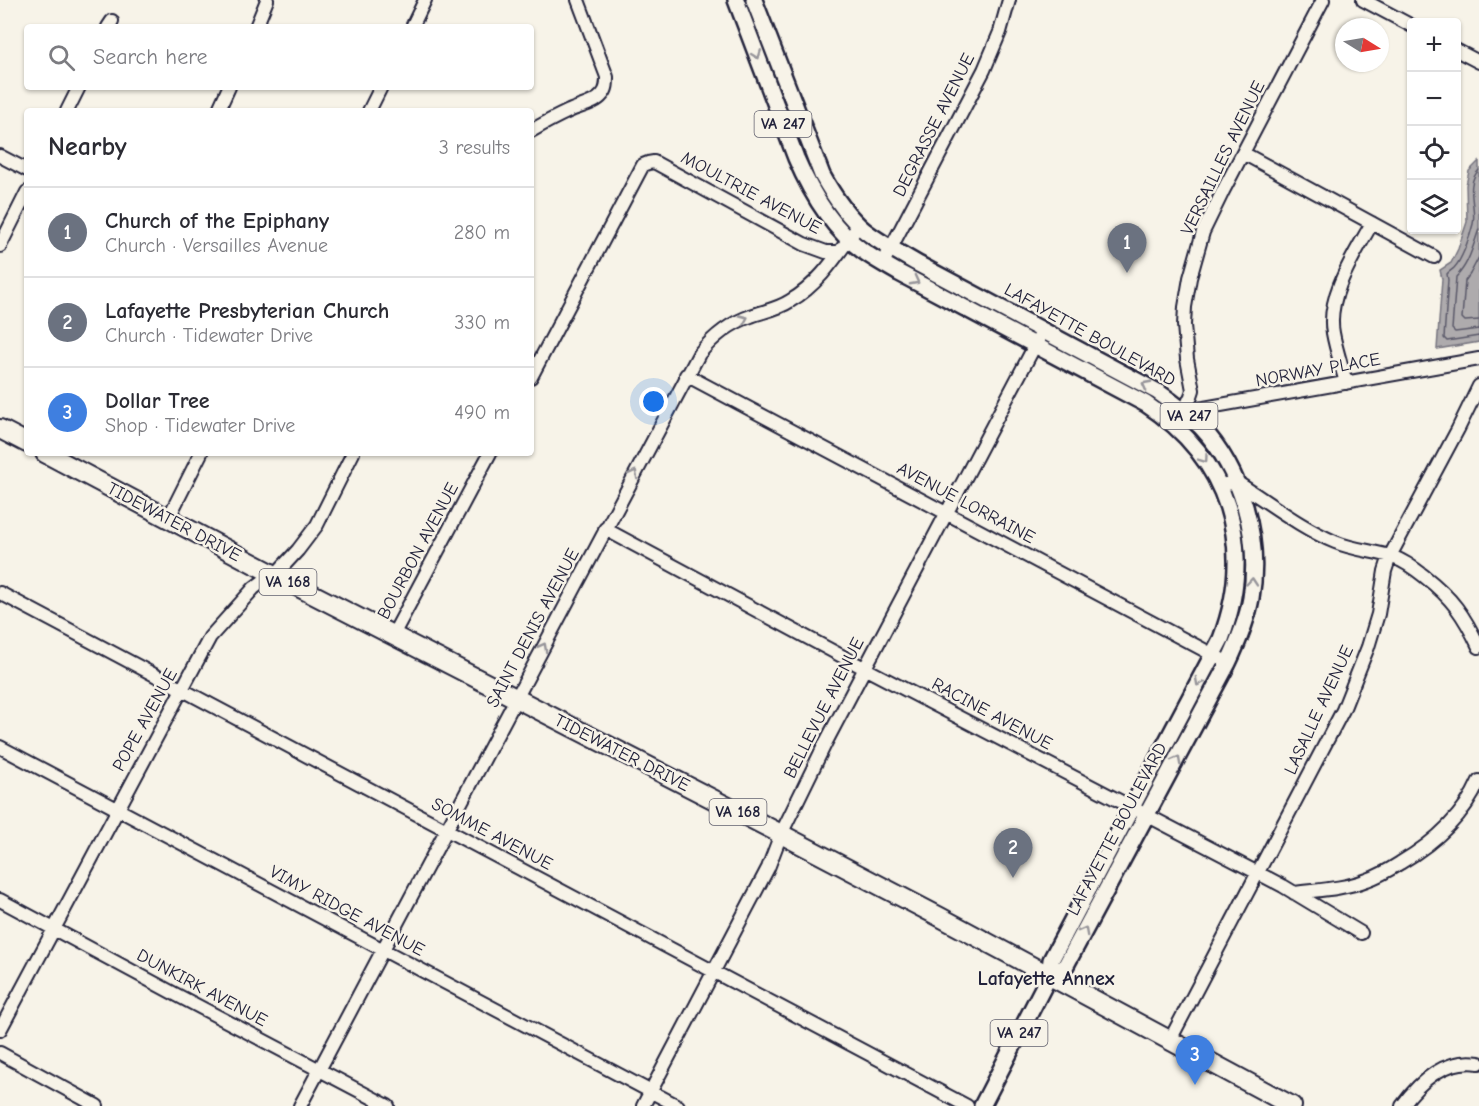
<!DOCTYPE html>
<meta charset="utf-8">
<style>
body{margin:0;font-family:"Comic Neue",sans-serif;background:#f7f7f7;color:#2b2b33}
.controls{position:absolute;right:18px;top:18px;display:grid;overflow:hidden;border-radius:6px;box-shadow:0 2px 4px #0004}
.controls button{width:54px;height:54px;display:grid;place-items:center;padding:0;border:0;border-bottom:2px solid #e1e1e2;background:#fff;color:#2b2b33;font:30px sans-serif}
.compass{position:absolute;left:1335px;top:18px;width:54px;height:54px;border-radius:50%;background:#fff;box-shadow:0 2px 4px #0004;rotate:101deg}
.you{position:absolute;left:654px;top:402px;width:21px;height:21px;margin:-15px;border:4px solid #fff;border-radius:50%;background:#1a73e8;box-shadow:0 0 0 9px #1a73e833}
.badge{display:grid;place-items:center;width:39px;height:39px;border-radius:50%;background:#db2777;color:#fff;font-size:20px;font-weight:700}
.pin{position:absolute;translate:-50% -50px;filter:drop-shadow(0 2px 3px #0008)}
.pin::after{content:'';position:absolute;top:32px;width:21px;height:18px;background:inherit;clip-path:polygon(0 0,100% 0,50% 100%)}
.list{margin:0;padding:0;list-style:none}
h2{display:flex;justify-content:space-between;align-items:center;height:78px;margin:0;padding:0 24px;font-size:26px}
h2 small{font-size:20px;font-weight:400;color:#7c7c81}
.list li{display:grid;grid-template-columns:39px 1fr auto;gap:18px;align-items:center;box-sizing:border-box;height:90px;padding:0 24px;border-top:2px solid #e1e1e2}
.list b{display:block;font-size:22px;white-space:nowrap}
.list p{margin:0;font-size:20px;white-space:nowrap;color:#7c7c81}
.list em{font-size:20px;font-style:normal;color:#7c7c81}
.icon{flex:none;width:33px;height:33px;fill:none;stroke:currentColor;stroke-width:2;stroke-linecap:round;stroke-linejoin:round}
.map{position:relative;flex:none;width:1479px;height:1106px;overflow:hidden}
.search{position:absolute;background:#fff;box-shadow:0 2px 4px #0004;left:24px;top:24px;width:510px;height:66px;display:flex;align-items:center;gap:15px;box-sizing:border-box;padding:0 21px;border-radius:6px;color:#7c7c81;font-size:22px}
.panel{position:absolute;background:#fff;box-shadow:0 2px 4px #0004;left:24px;top:108px;width:510px;height:348px;border-radius:6px}
.map>svg:first-child{display:block}
.water{fill:#aeabad;stroke:#76747f;stroke-width:1.5}
.lines{fill:none;stroke-linecap:round;stroke-linejoin:round}
.shore{stroke:#5a5969;stroke-width:1.5}
.minor-casing{stroke:#22223b;stroke-width:16}
.major-casing{stroke:#22223b;stroke-width:20}
.highway-casing{stroke:#22223b;stroke-width:22}
.minor{stroke:#f7f3e8;stroke-width:12}
.major{stroke:#f7f3e8;stroke-width:15}
.highway{stroke:#f7f3e8;stroke-width:18}
.oneway{stroke:#97959a}
.labels{text-anchor:middle;dominant-baseline:central;stroke-width:5;stroke-linejoin:round;paint-order:stroke}
.shield{fill:#f7f3e8;stroke:#62616f;stroke-width:1.5}
.shield-label{font-size:16px;font-weight:bold;fill:#22223b}
.street-label{font-size:18px;fill:#22223b;stroke:#f7f3e8}
.neighbourhood-label{font-size:20px;font-weight:bold;fill:#22223b;stroke:#f7f3e8}
</style>
<div class="map">
<svg width="1479" height="1106" viewBox="0 0 1479 1106">
<rect width="100%" height="100%" fill="#f7f3e8"/>
<filter id="ink" filterUnits="userSpaceOnUse"><feTurbulence type="fractalNoise" baseFrequency=".0167" numOctaves="2"/><feDisplacementMap in="SourceGraphic" scale="12" xChannelSelector="R" yChannelSelector="G"/><feConvolveMatrix kernelMatrix="1 2 1 2 8 2 1 2 1" color-interpolation-filters="sRGB"/></filter>
<g filter="url(#ink)">
<path class="water" d="M 1479,161 L 1479,342 L 1437,349 L 1442,279 L 1440,270 L 1451,263 L 1458,249 L 1467,222 L 1466,185 L 1469,171 Z"/>
<g class="lines">
<path class="shore" d="M 1479,170 C 1464,185 1477,207 1473,224 C 1470,236 1462,260 1454,268 C 1452,270 1449,271 1447,274 L 1448,280 L 1444,338 L 1447,341 L 1479,336
M 1479,229 C 1473,246 1469,264 1456,277 L 1452,329 L 1455,332 L 1479,329
M 1479,257 L 1470,274 L 1465,281 L 1462,318 L 1465,321 L 1479,320"/>
<g class="minor-casing">
<path id="minor" d="M 1363,0 L 1412,26
M 108,27 L 112,21
M 256,27 L 267,0
M 412,27 L 425,0
M 1456,50 L 1479,62
M 67,111 L 79,87
M 218,111 L 229,87
M 369,111 L 381,87
M 531,131 C 543,124 556,117 569,111 C 579,106 595,104 602,95 C 607,90 607,84 607,77 L 578,0
M 1243,153 L 1434,257
M 0,156 L 27,170
M 0,246 L 27,192
M 883,263 L 984,70 L 1000,32 L 1009,0
M 686,375 L 1221,659
M 531,377 L 643,165 L 648,163 L 654,162 L 804,244 L 826,252 L 838,252
M 1346,383 C 1342,367 1336,350 1333,333 C 1326,296 1355,254 1372,223
M 1184,411 L 1191,396 L 1193,390 L 1187,359 L 1184,325 L 1185,307 L 1190,278 L 1203,232 L 1223,191 L 1323,0
M 1162,414 L 1204,408 L 1479,359
M 1219,485 L 1233,483 L 1241,485 C 1272,505 1302,528 1335,542 C 1354,550 1374,551 1393,557 C 1404,561 1414,568 1424,576 C 1452,598 1464,615 1479,647
M 168,519 L 201,453
M 605,529 L 864,668 L 1283,886 L 1361,933
M 0,593 L 967,1106
M 393,635 L 490,453
M 0,747 L 678,1106
M 1294,893 C 1318,890 1344,889 1367,880 C 1379,876 1389,870 1400,863 C 1434,843 1463,818 1479,781
M 0,900 L 173,993 L 388,1106
M 0,1030 L 210,637 L 254,588 L 266,579 L 275,575 L 298,550 L 317,525 L 353,453
M 1170,1040 L 1343,710 L 1368,647 L 1378,614 L 1385,571 L 1390,556 L 1458,429 L 1479,386
M 0,1053 L 97,1106
M 300,1106 L 699,354 C 713,337 730,323 751,316 C 764,311 778,309 790,301 C 820,284 839,252 859,225
M 643,1106 L 768,868 L 781,834 L 826,742 L 1043,330
M 1402,1106 C 1420,1081 1446,1058 1479,1063"/>
</g>
<g class="major-casing">
<path id="major" d="M 736,0 L 796,158 C 811,193 831,228 863,251 C 874,259 887,266 899,273 L 1146,404 C 1229,459 1256,546 1221,639 L 1051,960 L 1049,976 L 982,1106
M 754,0 L 822,175 C 833,195 847,216 865,231 C 882,244 901,254 920,265 L 1158,392 C 1174,403 1188,414 1201,427 C 1242,471 1261,539 1251,598 C 1247,621 1238,642 1228,663 L 1065,967 L 1049,976"/>
</g>
<g class="highway-casing">
<path id="highway" d="M 0,429 L 27,443
M 45,453 L 275,575 L 781,834 L 940,917 L 1292,1106"/>
</g>
<use href="#minor" class="minor"/>
<use href="#major" class="major"/>
<use href="#highway" class="highway"/>
</g>
<defs><path id="oneway-chevron" d="M-2-3.5L2.5 0L-2 3.5" fill="none" stroke-width="1.6" stroke-linecap="round" stroke-linejoin="round" transform="scale(1.5)"/></defs>
<g class="oneway">
<use href="#oneway-chevron" transform="translate(757 55) rotate(69)"/>
<use href="#oneway-chevron" transform="translate(915 281) rotate(28)"/>
<use href="#oneway-chevron" transform="translate(744 319) rotate(-23)"/>
<use href="#oneway-chevron" transform="translate(1146 385) rotate(-152)"/>
<use href="#oneway-chevron" transform="translate(1204 459) rotate(55)"/>
<use href="#oneway-chevron" transform="translate(634 474) rotate(-62)"/>
<use href="#oneway-chevron" transform="translate(1252 582) rotate(-85)"/>
<use href="#oneway-chevron" transform="translate(543 647) rotate(-62)"/>
<use href="#oneway-chevron" transform="translate(1199 682) rotate(118)"/>
<use href="#oneway-chevron" transform="translate(1177 760) rotate(-62)"/>
<use href="#oneway-chevron" transform="translate(1084 931) rotate(-62)"/>
</g>
</g>
<g class="labels">
<g class="shield">
<rect x="754.5" y="111" width="57" height="26" rx="4.5"/>
<rect x="1160.5" y="403" width="57" height="26" rx="4.5"/>
<rect x="259.5" y="569" width="57" height="26" rx="4.5"/>
<rect x="709.5" y="799" width="57" height="26" rx="4.5"/>
<rect x="990.5" y="1020" width="57" height="26" rx="4.5"/>
</g>
<g class="shield-label">
<text x="783" y="124">VA 247</text>
<text x="1189" y="416">VA 247</text>
<text x="288" y="582">VA 168</text>
<text x="738" y="812">VA 168</text>
<text x="1019" y="1033">VA 247</text>
</g>
<g class="street-label">
<text transform="translate(934 125) rotate(-63)">DEGRASSE AVENUE</text>
<text transform="translate(1223 158) rotate(-64)">VERSAILLES AVENUE</text>
<text transform="translate(751 193) rotate(28)">MOULTRIE AVENUE</text>
<text transform="translate(1090 335) rotate(29)">LAFAYETTE BOULEVARD</text>
<text transform="translate(1318 370) rotate(-10)">NORWAY PLACE</text>
<text transform="translate(966 503) rotate(28)">AVENUE LORRAINE</text>
<text transform="translate(174 522) rotate(28)">TIDEWATER DRIVE</text>
<text transform="translate(418 551) rotate(-62)">BOURBON AVENUE</text>
<text transform="translate(533 628) rotate(-62)">SAINT DENIS AVENUE</text>
<text transform="translate(824 708) rotate(-63)">BELLEVUE AVENUE</text>
<text transform="translate(1319 710) rotate(-65)">LASALLE AVENUE</text>
<text transform="translate(992 714) rotate(28)">RACINE AVENUE</text>
<text transform="translate(145 720) rotate(-61)">POPE AVENUE</text>
<text transform="translate(622 753) rotate(27)">TIDEWATER DRIVE</text>
<text transform="translate(1117 829) rotate(-62)">LAFAYETTE BOULEVARD</text>
<text transform="translate(492 834) rotate(28)">SOMME AVENUE</text>
<text transform="translate(347 911) rotate(28)">VIMY RIDGE AVENUE</text>
<text transform="translate(202 988) rotate(28)">DUNKIRK AVENUE</text>
</g>
<g class="neighbourhood-label">
<text x="1046" y="978">Lafayette Annex</text>
</g>
</g>
</svg>
<div class="controls">
<button>+</button>
<button>−</button>
<button><svg class="icon" aria-label="locate" viewBox="0 0 24 24"><circle cx="12" cy="12" r="6"/><path d="M12 2v4M12 18v4M2 12h4M18 12h4"/></svg></button>
<button><svg class="icon" aria-label="layers" viewBox="0 0 24 24"><path d="M12 4l9 5-9 5-9-5zM3 14l9 5 9-5"/></svg></button>
</div>
<svg class="compass" viewBox="-18 -18 36 36"><path d="M0-13l5 13h-10z" fill="#e53935"/><path d="M0 13l5-13h-10z" fill="#7c7c81"/></svg>
<div class="you"></div>
<div class="pin badge" style="left:1127px;top:273px;background:#6b7280">1</div>
<div class="pin badge" style="left:1013px;top:878px;background:#6b7280">2</div>
<div class="pin badge" style="left:1195px;top:1085px;background:#3f7fe0">3</div>
<div class="search"><svg class="icon" aria-label="search" viewBox="0 0 24 24"><circle cx="10" cy="10" r="6"/><path d="M15 15l6 6"/></svg>Search here</div>
<section class="panel">
<h2>Nearby<small>3 results</small></h2>
<ul class="list">
<li><span class="badge" style="background:#6b7280">1</span><div><b>Church of the Epiphany</b><p>Church · Versailles Avenue</p></div><em>280 m</em></li>
<li><span class="badge" style="background:#6b7280">2</span><div><b>Lafayette Presbyterian Church</b><p>Church · Tidewater Drive</p></div><em>330 m</em></li>
<li><span class="badge" style="background:#3f7fe0">3</span><div><b>Dollar Tree</b><p>Shop · Tidewater Drive</p></div><em>490 m</em></li>
</ul>
</section>
</div>
